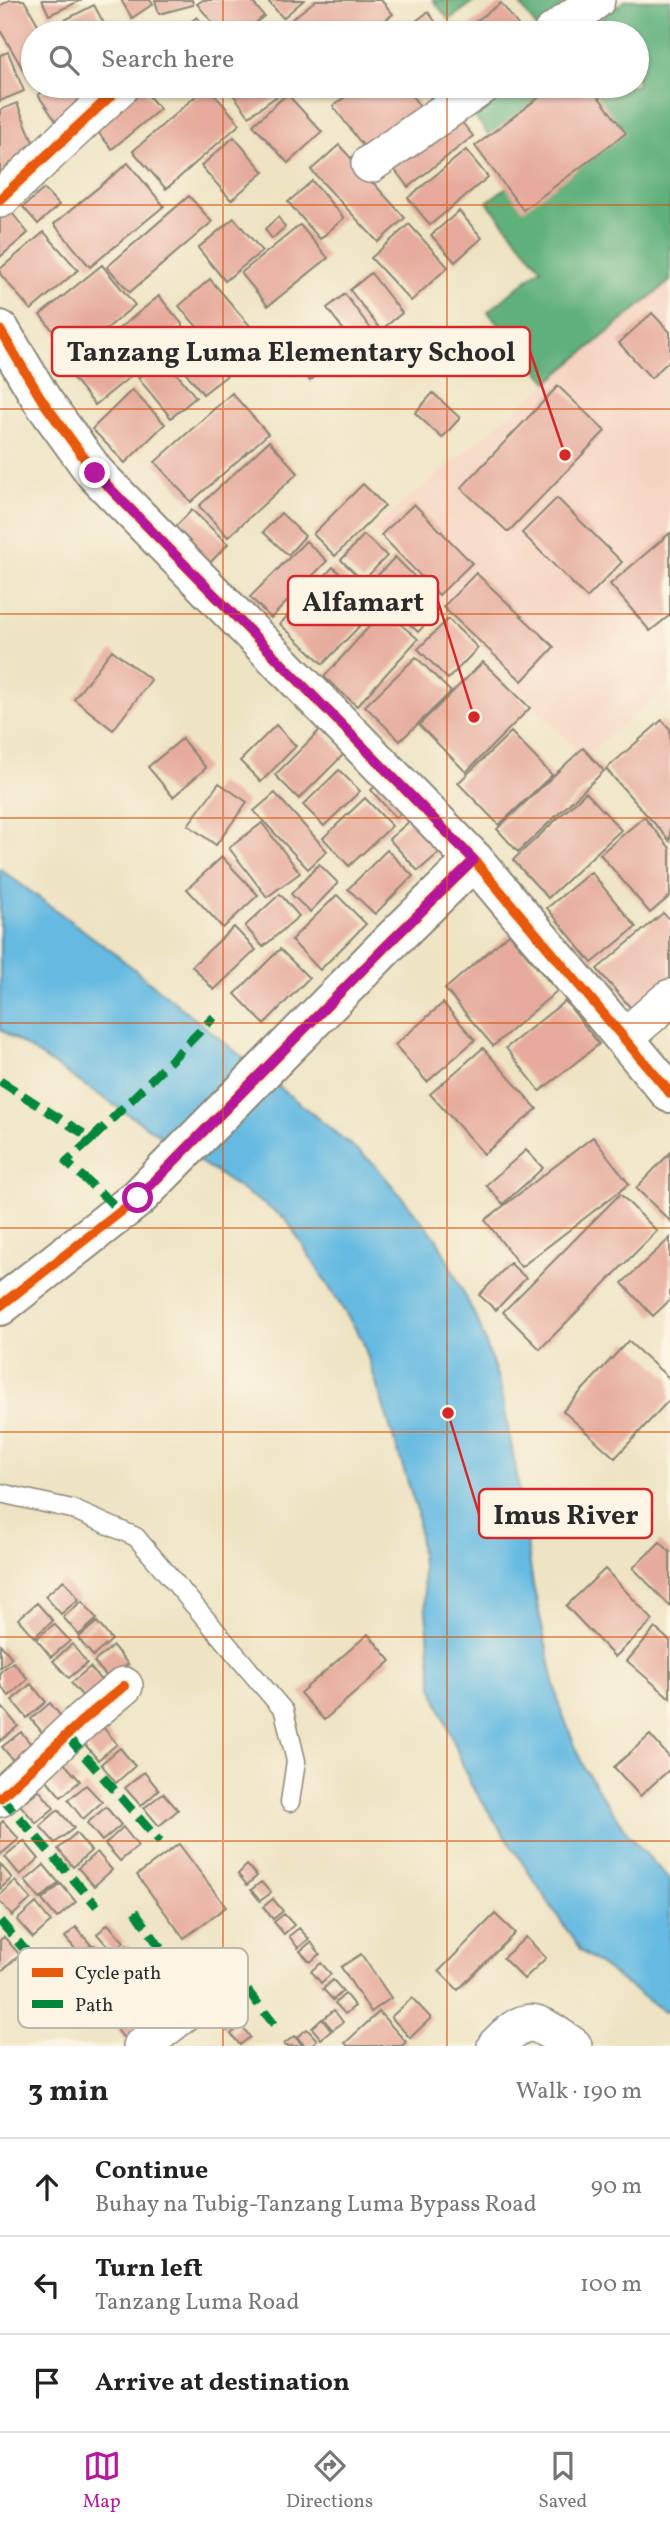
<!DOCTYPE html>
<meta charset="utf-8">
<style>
body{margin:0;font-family:Vollkorn,serif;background:#f6f6f6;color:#222}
.stop{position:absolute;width:21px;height:21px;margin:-16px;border:5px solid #b5179e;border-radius:50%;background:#fff}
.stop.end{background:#b5179e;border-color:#fff;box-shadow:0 2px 7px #0008}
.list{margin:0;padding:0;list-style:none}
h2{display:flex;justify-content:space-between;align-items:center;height:91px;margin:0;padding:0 28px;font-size:30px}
h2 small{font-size:23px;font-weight:400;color:#767676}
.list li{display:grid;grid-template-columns:46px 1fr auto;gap:21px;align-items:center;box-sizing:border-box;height:98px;padding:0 28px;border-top:2px solid #e0e0e0}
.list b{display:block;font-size:26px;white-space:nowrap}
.list p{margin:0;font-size:23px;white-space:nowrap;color:#767676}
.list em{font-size:23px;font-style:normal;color:#767676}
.icon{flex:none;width:38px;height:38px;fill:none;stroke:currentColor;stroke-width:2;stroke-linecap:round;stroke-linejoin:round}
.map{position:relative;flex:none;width:670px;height:2046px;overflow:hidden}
.search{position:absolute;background:#fff;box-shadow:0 2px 5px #0004;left:21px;right:21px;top:21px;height:77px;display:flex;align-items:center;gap:18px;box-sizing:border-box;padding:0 24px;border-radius:38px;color:#767676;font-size:26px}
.sheet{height:385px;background:#fff}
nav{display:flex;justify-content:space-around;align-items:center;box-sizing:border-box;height:98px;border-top:2px solid #e0e0e0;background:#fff;font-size:19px;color:#767676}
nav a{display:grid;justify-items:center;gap:4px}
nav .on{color:#b5179e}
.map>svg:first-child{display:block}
.built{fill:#f5d3c1}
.forest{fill:#61b07c;stroke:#466e54;stroke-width:2}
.water{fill:#65bae1;stroke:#487286;stroke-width:2}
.building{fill:#e6ab9c}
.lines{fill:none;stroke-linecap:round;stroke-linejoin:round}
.service-casing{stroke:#8c8777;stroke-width:21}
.minor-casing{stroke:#8c8777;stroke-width:40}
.tertiary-casing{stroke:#8c8777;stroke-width:42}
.service{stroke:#fff;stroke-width:18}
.minor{stroke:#fff;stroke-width:37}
.tertiary{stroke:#fff;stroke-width:38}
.quiet{stroke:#00873e;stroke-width:9;stroke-dasharray:18 9;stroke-linecap:butt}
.cycleway-casing{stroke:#fcf5e5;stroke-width:15}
.cycleway{stroke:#e8590c;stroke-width:10}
.route{stroke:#b5179e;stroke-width:9}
.grid{fill:none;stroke:#d5540f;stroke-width:2;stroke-opacity:0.55}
.key{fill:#fcf5e5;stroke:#bdb8ad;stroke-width:2}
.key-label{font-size:19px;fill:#2b2b2b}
.leader{fill:none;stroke:#d62828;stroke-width:2.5}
.callout-dot{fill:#d62828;stroke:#fcf5e5;stroke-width:2.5}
.callout{fill:#fcf5e5;stroke:#d62828;stroke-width:2.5}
.callout-label{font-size:28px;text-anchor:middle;font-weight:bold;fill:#2b2b2b}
</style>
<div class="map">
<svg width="670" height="2046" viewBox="0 0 670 2046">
<rect width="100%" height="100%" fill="#fcf5e5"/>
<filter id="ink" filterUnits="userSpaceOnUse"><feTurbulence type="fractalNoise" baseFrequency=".0143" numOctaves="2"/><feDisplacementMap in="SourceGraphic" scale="14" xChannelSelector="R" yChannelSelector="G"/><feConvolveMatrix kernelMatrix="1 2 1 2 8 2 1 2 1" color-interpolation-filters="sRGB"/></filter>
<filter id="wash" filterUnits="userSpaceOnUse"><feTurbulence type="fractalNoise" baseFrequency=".00686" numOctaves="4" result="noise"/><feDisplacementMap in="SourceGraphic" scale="28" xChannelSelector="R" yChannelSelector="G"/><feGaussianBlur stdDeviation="1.57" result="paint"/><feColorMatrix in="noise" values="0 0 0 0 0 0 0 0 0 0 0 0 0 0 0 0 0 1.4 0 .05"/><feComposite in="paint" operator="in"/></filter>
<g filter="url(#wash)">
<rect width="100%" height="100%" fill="#eee3c3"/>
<path class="built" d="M 670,281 L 670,684 L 583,758 L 372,529 Z"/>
<path class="forest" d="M 433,0 L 476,0 L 449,20 Z
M 517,0 L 576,0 L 539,31 Z
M 626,0 L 670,0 L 670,281 L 548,382 L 488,312 L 541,268 L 487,202 L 521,176 L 472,113 L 509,86 L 637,86 L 637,33 L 581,33 Z"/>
<path class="water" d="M 0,869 L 114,953 L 374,1164 L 437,1239 L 479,1324 L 500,1385 L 516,1470 L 533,1585 L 559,1705 L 584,1768 L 629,1836 L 670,1880 L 670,2013 L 663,2011 L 580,1950 L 470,1783 L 433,1689 L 417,1511 L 362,1339 L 286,1219 L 0,1029 Z"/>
<g id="blocks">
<path class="building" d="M 10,0 L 24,0 L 43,33 L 33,33 L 33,82 L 31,83 L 0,30 L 0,6 Z
M 42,0 L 82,0 L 49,15 Z
M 121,0 L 150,0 L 153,4 L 132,18 Z
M 155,0 L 192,0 L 193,5 L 159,14 Z
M 203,0 L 251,0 L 264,16 L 243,33 L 221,33 L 197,4 Z
M 267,0 L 304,0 L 283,18 Z
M 316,0 L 381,0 L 393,14 L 369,33 L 296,33 L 287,23 Z
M 501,3 L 524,33 L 460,33 Z
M 94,5 L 109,33 L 57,33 L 53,26 Z
M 428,12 L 444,33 L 400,33 Z
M 197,17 L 210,33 L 177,33 Z
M 8,52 L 24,91 L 0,101 L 0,55 Z
M 51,86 L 104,86 L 62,130 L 38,95 Z
M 138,86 L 140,86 L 160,109 L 112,149 L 92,125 Z
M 207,86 L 240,124 L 166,189 L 133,151 Z
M 227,86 L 270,86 L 277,96 L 249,116 Z
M 359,86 L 404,86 L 422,109 L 367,151 L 333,106 Z
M 422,86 L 466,86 L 438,107 Z
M 554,86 L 590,86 L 626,133 L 523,210 L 475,146 Z
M 287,94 L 322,132 L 288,163 L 253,125 Z
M 17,103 L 40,159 L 0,175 L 0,110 Z
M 453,111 L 473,136 L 408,187 L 388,161 Z
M 234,137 L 264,172 L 231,200 L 201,166 Z
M 339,145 L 405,218 L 378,242 L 311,170 Z
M 466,150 L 488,177 L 430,225 L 408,198 Z
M 128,163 L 164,206 L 90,267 L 54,224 Z
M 312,181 L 344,218 L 320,239 L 288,202 Z
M 44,189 L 59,205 L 38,224 L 23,207 Z
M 189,196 L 212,222 L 130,292 L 107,267 Z
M 5,204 L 28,233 L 0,257 L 0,209 Z
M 459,211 L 482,238 L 455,262 L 431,235 Z
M 278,217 L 285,227 L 272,239 L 265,229 Z
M 234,218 L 262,251 L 225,281 L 198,248 Z
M 409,224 L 448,267 L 411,301 L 371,258 Z
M 300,225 L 328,258 L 268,306 L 241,273 Z
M 44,232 L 78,270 L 31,310 L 0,274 L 0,269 Z
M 102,265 L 135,305 L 74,356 L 40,315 Z
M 371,273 L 402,313 L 381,330 L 350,290 Z
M 210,279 L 262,340 L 231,366 L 179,306 Z
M 345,294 L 374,333 L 356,346 L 327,308 Z
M 159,296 L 183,325 L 139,361 L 115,332 Z
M 652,313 L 670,332 L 670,360 L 651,378 L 619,343 Z
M 304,330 L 331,362 L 310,381 L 283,348 Z
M 195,333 L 229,374 L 203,394 L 170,353 Z
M 108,336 L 137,371 L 95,405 L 66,370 Z
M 163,357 L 196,397 L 171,418 L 138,378 Z
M 558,386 L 605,431 L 508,532 L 461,488 Z
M 132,390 L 165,424 L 125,463 L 92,429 Z
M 232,393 L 268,434 L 191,502 L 155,462 Z
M 433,393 L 460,418 L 442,438 L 415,413 Z
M 269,441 L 298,473 L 228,537 L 199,506 Z
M 363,484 L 385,506 L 335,556 L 313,534 Z
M 557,498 L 622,562 L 587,598 L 522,533 Z
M 414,504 L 472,563 L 439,595 L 381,535 Z
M 192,510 L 228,544 L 209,564 L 173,529 Z
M 281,513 L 305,536 L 288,555 L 263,532 Z
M 670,533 L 670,615 L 650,631 L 610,584 Z
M 364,535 L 387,556 L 363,581 L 341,560 Z
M 306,541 L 327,561 L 271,618 L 250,597 Z
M 395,557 L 414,576 L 387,604 L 368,586 Z
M 333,567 L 377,608 L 323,664 L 280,624 Z
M 476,573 L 554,647 L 522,681 L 443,607 Z
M 414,586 L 439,610 L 418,632 L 393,608 Z
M 384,610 L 418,639 L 357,706 L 324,677 Z
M 448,619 L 478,648 L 448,679 L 418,649 Z
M 112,650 L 151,680 L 113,730 L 74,699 Z
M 416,657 L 451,692 L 400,741 L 365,706 Z
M 483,662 L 530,708 L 466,772 L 419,725 Z
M 662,720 L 670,729 L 670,841 L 606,769 Z
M 276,725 L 296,746 L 261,782 L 240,761 Z
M 320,730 L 344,754 L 299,799 L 275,775 Z
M 511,732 L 552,775 L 499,825 L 458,783 Z
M 182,739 L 206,768 L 173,797 L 148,767 Z
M 583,748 L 604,771 L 518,852 L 497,829 Z
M 339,770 L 360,791 L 324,826 L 303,805 Z
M 380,782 L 404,810 L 396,818 L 371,790 Z
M 219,783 L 247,802 L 216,845 L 188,825 Z
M 586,792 L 621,830 L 548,898 L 513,860 Z
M 275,793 L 327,851 L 308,869 L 254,811 Z
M 365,798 L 392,826 L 349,866 L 323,838 Z
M 644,817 L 670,848 L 670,896 L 650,913 L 600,854 Z
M 411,820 L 440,852 L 418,871 L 389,839 Z
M 262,823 L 300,873 L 267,897 L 229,848 Z
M 387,850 L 413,876 L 375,914 L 348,889 Z
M 222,857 L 258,895 L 223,928 L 187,889 Z
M 319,864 L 338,883 L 310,912 L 291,894 Z
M 591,872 L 636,927 L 592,963 L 547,908 Z
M 280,894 L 299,916 L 263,947 L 245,926 Z
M 337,895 L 366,924 L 320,970 L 291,940 Z
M 663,913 L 670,920 L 670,987 L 637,1015 L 597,969 Z
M 234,927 L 256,950 L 214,990 L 192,966 Z
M 509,934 L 557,991 L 493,1046 L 445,989 Z
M 280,949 L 309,978 L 264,1024 L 235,994 Z
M 565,1001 L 599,1044 L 540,1091 L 506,1048 Z
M 443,1003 L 475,1040 L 427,1082 L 395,1045 Z
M 483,1048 L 537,1109 L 484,1154 L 430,1094 Z
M 593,1137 L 629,1184 L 521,1267 L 485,1220 Z
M 526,1150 L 543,1168 L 503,1204 L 486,1185 Z
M 670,1153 L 670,1221 L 636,1188 Z
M 620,1194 L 657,1231 L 540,1349 L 503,1312 Z
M 670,1238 L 670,1300 L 653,1316 L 622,1283 Z
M 510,1263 L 526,1278 L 496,1310 L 479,1295 Z
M 628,1341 L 670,1379 L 670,1399 L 615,1458 L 563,1411 Z
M 660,1542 L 670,1552 L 670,1606 L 633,1568 Z
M 605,1569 L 653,1620 L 615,1657 L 566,1606 Z
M 64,1580 L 79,1599 L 61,1614 L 45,1596 Z
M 82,1601 L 97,1619 L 79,1635 L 63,1617 Z
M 37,1603 L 53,1621 L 34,1637 L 18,1619 Z
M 97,1622 L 112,1640 L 93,1656 L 78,1638 Z
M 54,1624 L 70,1641 L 51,1657 L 36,1639 Z
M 655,1628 L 670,1641 L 670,1698 L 627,1661 Z
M 368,1634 L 391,1661 L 324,1720 L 300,1693 Z
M 0,1644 L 12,1658 L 0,1668 Z
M 72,1644 L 87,1663 L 69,1678 L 53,1661 Z
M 113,1646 L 128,1664 L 110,1680 L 94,1662 Z
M 13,1662 L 28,1679 L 9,1696 L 0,1685 L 0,1672 Z
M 90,1667 L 104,1684 L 86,1700 L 71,1683 Z
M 31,1684 L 46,1702 L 27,1718 L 12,1700 Z
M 50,1703 L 65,1721 L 46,1737 L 31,1719 Z
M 3,1708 L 18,1726 L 0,1741 L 0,1711 Z
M 102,1726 L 117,1744 L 98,1760 L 83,1742 Z
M 21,1732 L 36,1750 L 17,1765 L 2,1747 Z
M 650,1735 L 670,1758 L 670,1769 L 640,1796 L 614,1767 Z
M 120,1748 L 135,1766 L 116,1783 L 101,1764 Z
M 64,1763 L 80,1781 L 61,1797 L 46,1779 Z
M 144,1772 L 159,1790 L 141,1806 L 125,1788 Z
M 86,1785 L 102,1802 L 83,1819 L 68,1800 Z
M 39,1790 L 54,1808 L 36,1823 L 20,1805 Z
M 163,1793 L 178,1810 L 159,1826 L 144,1808 Z
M 106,1807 L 121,1825 L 102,1841 L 87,1823 Z
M 58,1810 L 74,1828 L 55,1843 L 40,1826 Z
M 3,1821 L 19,1839 L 0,1855 L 0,1824 Z
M 123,1827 L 138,1846 L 120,1861 L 105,1844 Z
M 76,1833 L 91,1851 L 73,1867 L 58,1849 Z
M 24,1841 L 39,1859 L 20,1875 L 5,1857 Z
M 179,1844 L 226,1907 L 184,1938 L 137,1875 Z
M 97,1852 L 112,1870 L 94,1886 L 78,1868 Z
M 0,1864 L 12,1878 L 0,1889 Z
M 44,1865 L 59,1883 L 40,1899 L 25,1881 Z
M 247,1865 L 257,1876 L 247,1885 L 238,1874 Z
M 15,1881 L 31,1899 L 12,1916 L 0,1901 L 0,1895 Z
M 261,1882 L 271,1893 L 260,1901 L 251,1890 Z
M 61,1884 L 76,1902 L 57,1918 L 42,1900 Z
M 273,1899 L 283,1911 L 273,1919 L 263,1907 Z
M 36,1903 L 51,1922 L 33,1938 L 17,1920 Z
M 284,1914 L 294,1925 L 284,1934 L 274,1922 Z
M 495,1914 L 515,1933 L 458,1990 L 439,1971 Z
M 108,1924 L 124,1942 L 113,1952 L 97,1934 Z
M 76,1927 L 91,1945 L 80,1955 L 65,1937 Z
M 299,1928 L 309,1939 L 298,1948 L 289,1936 Z
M 4,1937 L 20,1955 L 0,1972 L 0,1940 Z
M 526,1937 L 546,1958 L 524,1979 L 503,1958 Z
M 311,1942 L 320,1954 L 310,1962 L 300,1951 Z
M 94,1945 L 125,1980 L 115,1990 L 83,1955 Z
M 127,1945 L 143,1963 L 132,1974 L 116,1956 Z
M 361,1954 L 391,1998 L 371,2012 L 341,1967 Z
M 321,1963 L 331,1974 L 321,1983 L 311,1971 Z
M 333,1980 L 343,1991 L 333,2000 L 323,1989 Z
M 127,1981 L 142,1999 L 138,2002 L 154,2020 L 143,2031 L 128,2013 L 131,2009 L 115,1991 Z
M 345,1994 L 355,2006 L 345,2014 L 335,2003 Z
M 412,1998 L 431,2018 L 410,2038 L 391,2017 Z
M 334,2010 L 343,2022 L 333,2030 L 323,2019 Z
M 227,2011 L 237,2023 L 227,2031 L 217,2020 Z
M 379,2012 L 406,2042 L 402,2046 L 348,2046 L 345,2043 Z
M 124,2015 L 139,2033 L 128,2043 L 113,2025 Z
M 322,2019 L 331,2031 L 321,2039 L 312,2028 Z
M 241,2025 L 250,2037 L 240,2045 L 231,2034 Z
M 307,2029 L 317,2040 L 310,2046 L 305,2046 L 297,2037 Z
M 294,2036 L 303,2046 L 285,2046 L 284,2044 Z"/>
</g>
</g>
<g filter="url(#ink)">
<use href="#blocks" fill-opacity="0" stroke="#8c8777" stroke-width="2"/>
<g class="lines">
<g class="service-casing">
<path id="service" d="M 0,1493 L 72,1509 L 136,1537 L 284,1711 L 296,1761 L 290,1802"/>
</g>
<g class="minor-casing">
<path id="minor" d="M 552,33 L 596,0
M 370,164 L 482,86
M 0,199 L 121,86
M 624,1038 L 670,998
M 0,1798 L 83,1720 L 124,1686
M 142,2046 L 198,2002
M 496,2046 C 530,2010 536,2022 573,2046"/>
</g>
<g class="tertiary-casing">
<path id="tertiary" d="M 0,330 L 42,400 L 95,473 L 474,860 L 670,1093
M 0,1306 L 138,1198 L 386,946 L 474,860"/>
</g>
<use href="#service" class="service"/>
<use href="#minor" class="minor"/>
<use href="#tertiary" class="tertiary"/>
<path class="quiet" d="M 0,1081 L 92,1139 L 66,1162 L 122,1212
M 92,1139 L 214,1017
M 67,1736 L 160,1842
M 1,1797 L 97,1906
M 135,1911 L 198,2002 L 247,1990 L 274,2024
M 0,1921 L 37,1964"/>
<g class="cycleway-casing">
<path id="cycleway" d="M 0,199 L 121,86
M 0,330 L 42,400 L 95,473 L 474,860 L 670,1093
M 0,1306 L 138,1198 L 386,946 L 474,860
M 0,1798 L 83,1720 L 124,1686"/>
</g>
<use href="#cycleway" class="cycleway"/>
</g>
</g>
<g class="lines" filter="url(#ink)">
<path class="route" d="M 95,473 L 474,860 L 386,946 L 138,1198"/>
</g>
<path class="grid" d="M 223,0 L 223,33M 447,0 L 447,33M 223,86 L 223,2046M 447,86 L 447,2046M 0,205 L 670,205M 0,409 L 670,409M 0,614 L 670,614M 0,818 L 670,818M 0,1023 L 670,1023M 0,1228 L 670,1228M 0,1432 L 670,1432M 0,1637 L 670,1637M 0,1841 L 670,1841"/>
<rect x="18" y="1948" width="230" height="80" rx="10" class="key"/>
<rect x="32" y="1968" width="31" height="9" fill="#e8590c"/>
<rect x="32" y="2000" width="31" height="8" fill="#00873e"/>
<g class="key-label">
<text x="75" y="1979">Cycle path</text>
<text x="75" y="2011">Path</text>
</g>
<path class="leader" d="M565 455L530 351M474 717L438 601M448 1413L479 1514"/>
<g class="callout-dot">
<circle cx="565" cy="455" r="7"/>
<circle cx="474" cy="717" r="7"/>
<circle cx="448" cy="1413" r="7"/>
</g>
<g class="callout">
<rect x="52" y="327" width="478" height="49" rx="7"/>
<rect x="288" y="576" width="150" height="49" rx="7"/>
<rect x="479" y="1489" width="173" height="49" rx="7"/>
</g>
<g class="callout-label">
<text x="291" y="361">Tanzang Luma Elementary School</text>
<text x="363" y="611">Alfamart</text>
<text x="566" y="1524">Imus River</text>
</g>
</svg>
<div class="stop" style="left:138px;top:1198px"></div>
<div class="stop end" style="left:95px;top:473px"></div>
<div class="search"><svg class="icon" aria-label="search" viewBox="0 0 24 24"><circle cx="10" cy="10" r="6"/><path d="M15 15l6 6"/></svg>Search here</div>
</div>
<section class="sheet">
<h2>3 min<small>Walk · 190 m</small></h2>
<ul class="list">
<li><svg class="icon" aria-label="ahead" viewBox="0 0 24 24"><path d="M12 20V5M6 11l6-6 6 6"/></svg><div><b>Continue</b><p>Buhay na Tubig-Tanzang Luma Bypass Road</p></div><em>90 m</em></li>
<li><svg class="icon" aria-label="left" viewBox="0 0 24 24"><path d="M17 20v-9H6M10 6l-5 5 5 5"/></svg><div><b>Turn left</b><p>Tanzang Luma Road</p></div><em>100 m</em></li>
<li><svg class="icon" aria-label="arrive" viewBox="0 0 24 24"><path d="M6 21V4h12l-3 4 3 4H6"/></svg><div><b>Arrive at destination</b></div></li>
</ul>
</section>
<nav>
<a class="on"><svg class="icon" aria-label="map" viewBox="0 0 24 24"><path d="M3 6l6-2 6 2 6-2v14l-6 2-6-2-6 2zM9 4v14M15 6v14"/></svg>Map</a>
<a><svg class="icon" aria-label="directions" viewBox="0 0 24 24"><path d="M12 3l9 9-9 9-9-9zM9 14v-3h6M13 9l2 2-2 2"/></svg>Directions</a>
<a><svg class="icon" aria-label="saved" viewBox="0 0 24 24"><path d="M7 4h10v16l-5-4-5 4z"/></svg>Saved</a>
</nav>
